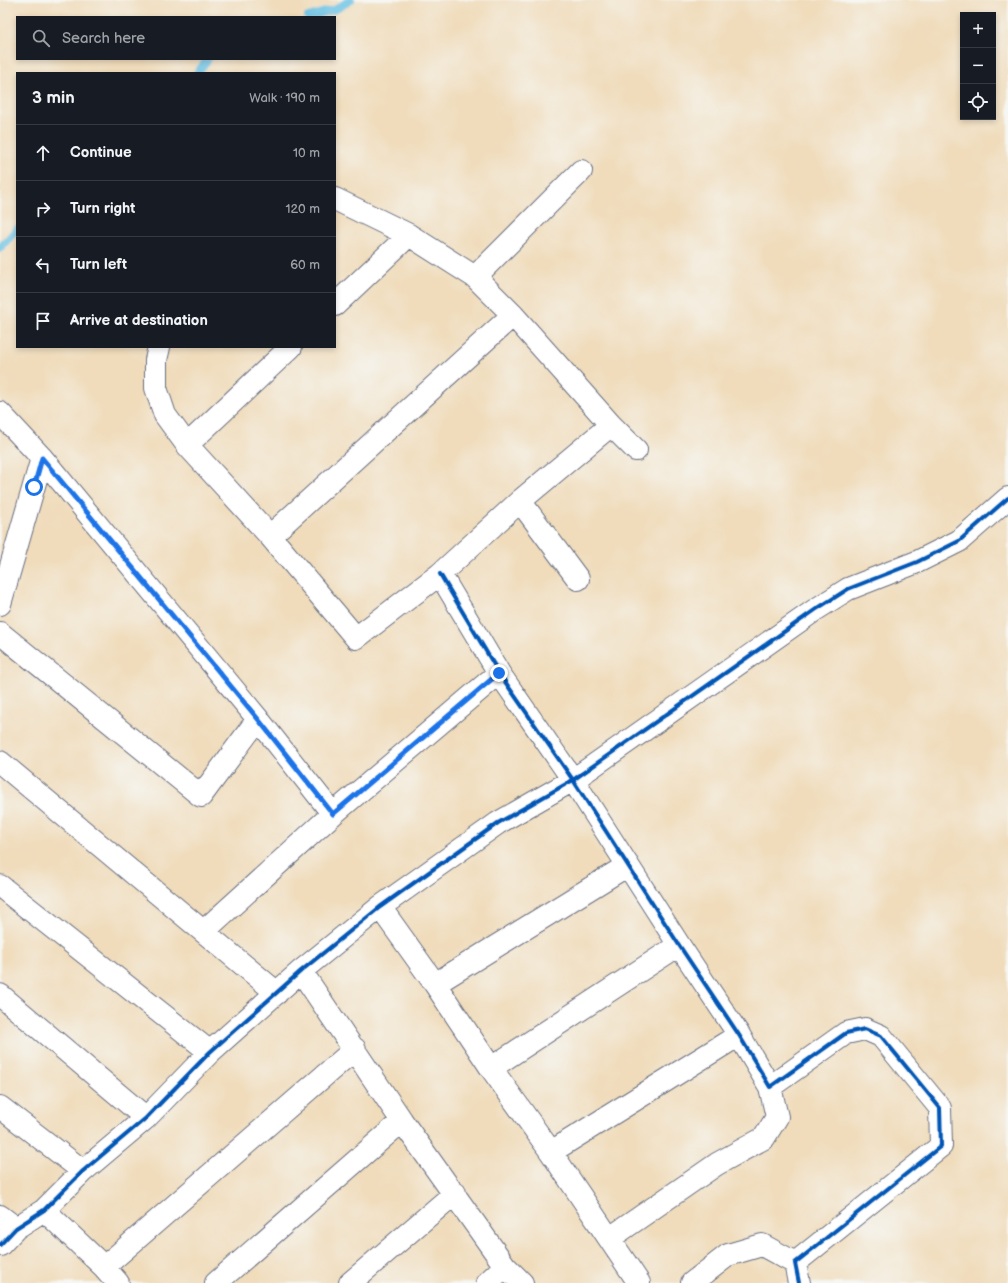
<!DOCTYPE html>
<meta charset="utf-8">
<style>
body{margin:0;font-family:"Balsamiq Sans",sans-serif;background:#20242c;color:#f1f3f6}
.controls{position:absolute;right:12px;top:12px;display:grid;overflow:hidden;border-radius:0px;box-shadow:0 2px 6px #0003}
.controls button{width:36px;height:36px;display:grid;place-items:center;padding:0;border:0;border-bottom:1px solid #363941;background:#171b24;color:#f1f3f6;font:20px sans-serif}
.stop{position:absolute;width:12px;height:12px;margin:-9px;border:3px solid #1a73e8;border-radius:50%;background:#fff}
.stop.end{background:#1a73e8;border-color:#fff;box-shadow:0 1px 4px #0008}
.list{margin:0;padding:0;list-style:none}
h2{display:flex;justify-content:space-between;align-items:center;height:52px;margin:0;padding:0 16px;font-size:17px}
h2 small{font-size:13px;font-weight:400;color:#9ea1a6}
.list li{display:grid;grid-template-columns:26px 1fr auto;gap:12px;align-items:center;box-sizing:border-box;height:56px;padding:0 16px;border-top:1px solid #363941}
.list b{display:block;font-size:15px;white-space:nowrap}
.list em{font-size:13px;font-style:normal;color:#9ea1a6}
.icon{flex:none;width:22px;height:22px;fill:none;stroke:currentColor;stroke-width:2;stroke-linecap:round;stroke-linejoin:round}
.map{position:relative;flex:none;width:1008px;height:1283px;overflow:hidden}
.search{position:absolute;background:#171b24;box-shadow:0 2px 6px #0003;left:16px;top:16px;width:320px;height:44px;display:flex;align-items:center;gap:10px;box-sizing:border-box;padding:0 14px;border-radius:0px;color:#9ea1a6;font-size:15px}
.panel{position:absolute;background:#171b24;box-shadow:0 2px 6px #0003;left:16px;top:72px;width:320px;height:276px;border-radius:0px}
.map>svg:first-child{display:block}
.lines{fill:none;stroke-linecap:round;stroke-linejoin:round}
.stream{stroke:#67c1e4;stroke-width:8}
.minor-casing{stroke:#666c7f;stroke-width:24}
.minor{stroke:#fff;stroke-width:22}
.cycleway-casing{stroke:#f6f6f2;stroke-width:6}
.cycleway{stroke:#0057b8;stroke-width:4}
.route{stroke:#1a73e8;stroke-width:5}
</style>
<div class="map">
<svg width="1008" height="1283" viewBox="0 0 1008 1283">
<rect width="100%" height="100%" fill="#f6f6f2"/>
<filter id="ink" filterUnits="userSpaceOnUse"><feTurbulence type="fractalNoise" baseFrequency=".025" numOctaves="2"/><feDisplacementMap in="SourceGraphic" scale="8" xChannelSelector="R" yChannelSelector="G"/><feConvolveMatrix kernelMatrix="1 2 1 2 8 2 1 2 1" color-interpolation-filters="sRGB"/></filter>
<filter id="wash" filterUnits="userSpaceOnUse"><feTurbulence type="fractalNoise" baseFrequency=".012" numOctaves="4" result="noise"/><feDisplacementMap in="SourceGraphic" scale="16" xChannelSelector="R" yChannelSelector="G"/><feGaussianBlur stdDeviation="0.9" result="paint"/><feColorMatrix in="noise" values="0 0 0 0 0 0 0 0 0 0 0 0 0 0 0 0 0 1.4 0 .05"/><feComposite in="paint" operator="in"/></filter>
<g filter="url(#wash)">
<rect width="100%" height="100%" fill="#f0dcbb"/>
<g class="lines">
<path class="stream" d="M 308,17 L 336,9 L 351,0
M 197,73 L 208,59
M 0,248 L 17,229"/>
</g>
</g>
<g filter="url(#ink)">
<g class="lines">
<g class="minor-casing">
<path id="minor" d="M 335,199 L 409,235 L 475,277 L 513,315 L 611,425 L 636,450
M 475,277 L 581,171
M 335,305 L 409,235
M 159,347 L 156,360 L 156,388 L 165,415 L 187,445 L 270,536 L 356,638 L 440,574 L 520,501 L 611,425
M 0,413 L 42,458 L 258,719 L 333,814
M 187,445 L 291,347
M 520,501 L 578,579
M 270,536 L 513,315
M 440,574 L 499,673 L 573,780 L 679,945 L 739,1035 L 770,1087 L 846,1033 L 865,1029 L 881,1036 L 940,1108 L 941,1146 L 795,1263 L 799,1283
M 0,604 L 42,458
M 0,633 L 201,796 L 258,719
M 0,762 L 277,993
M 0,886 L 210,1052
M 380,907 L 435,984 L 491,1068 L 551,1152 L 639,1283
M 204,931 L 333,814 L 499,673
M 301,971 L 402,1121 L 505,1266 L 522,1283
M 435,984 L 628,865
M 0,995 L 146,1118
M 491,1068 L 679,945
M 0,1107 L 83,1171
M 551,1152 L 739,1035
M 44,1210 L 104,1267 L 118,1283
M 0,1216 L 16,1228
M 610,1238 L 717,1164 L 764,1138 L 777,1117 L 770,1087
M 0,1245 L 16,1228 L 44,1210 L 83,1171 L 146,1118 L 210,1052 L 301,971 L 380,907 L 498,823 L 573,780 L 815,610 L 848,589 L 917,562 L 959,541 L 1008,498
M 104,1267 L 355,1049
M 216,1283 L 402,1121
M 350,1283 L 455,1193
M 487,1283 L 505,1266
M 692,1283 L 728,1255 L 762,1245 L 795,1263"/>
</g>
<use href="#minor" class="minor"/>
<g class="cycleway-casing">
<path id="cycleway" d="M 440,574 L 499,673 L 573,780 L 679,945 L 739,1035 L 770,1087 L 846,1033 L 865,1029 L 881,1036 L 940,1108 L 941,1146 L 795,1263 L 799,1283
M 0,1245 L 16,1228 L 44,1210 L 83,1171 L 146,1118 L 210,1052 L 301,971 L 380,907 L 498,823 L 573,780 L 815,610 L 848,589 L 917,562 L 959,541 L 1008,498"/>
</g>
<use href="#cycleway" class="cycleway"/>
</g>
</g>
<g class="lines" filter="url(#ink)">
<path class="route" d="M 34,487 L 42,458 L 258,719 L 333,814 L 499,673"/>
</g>
</svg>
<div class="controls">
<button>+</button>
<button>−</button>
<button><svg class="icon" aria-label="locate" viewBox="0 0 24 24"><circle cx="12" cy="12" r="6"/><path d="M12 2v4M12 18v4M2 12h4M18 12h4"/></svg></button>
</div>
<div class="stop" style="left:34px;top:487px"></div>
<div class="stop end" style="left:499px;top:673px"></div>
<div class="search"><svg class="icon" aria-label="search" viewBox="0 0 24 24"><circle cx="10" cy="10" r="6"/><path d="M15 15l6 6"/></svg>Search here</div>
<section class="panel">
<h2>3 min<small>Walk · 190 m</small></h2>
<ul class="list">
<li><svg class="icon" aria-label="ahead" viewBox="0 0 24 24"><path d="M12 20V5M6 11l6-6 6 6"/></svg><div><b>Continue</b></div><em>10 m</em></li>
<li><svg class="icon" aria-label="right" viewBox="0 0 24 24"><path d="M7 20v-9h11M14 6l5 5-5 5"/></svg><div><b>Turn right</b></div><em>120 m</em></li>
<li><svg class="icon" aria-label="left" viewBox="0 0 24 24"><path d="M17 20v-9H6M10 6l-5 5 5 5"/></svg><div><b>Turn left</b></div><em>60 m</em></li>
<li><svg class="icon" aria-label="arrive" viewBox="0 0 24 24"><path d="M6 21V4h12l-3 4 3 4H6"/></svg><div><b>Arrive at destination</b></div></li>
</ul>
</section>
</div>
